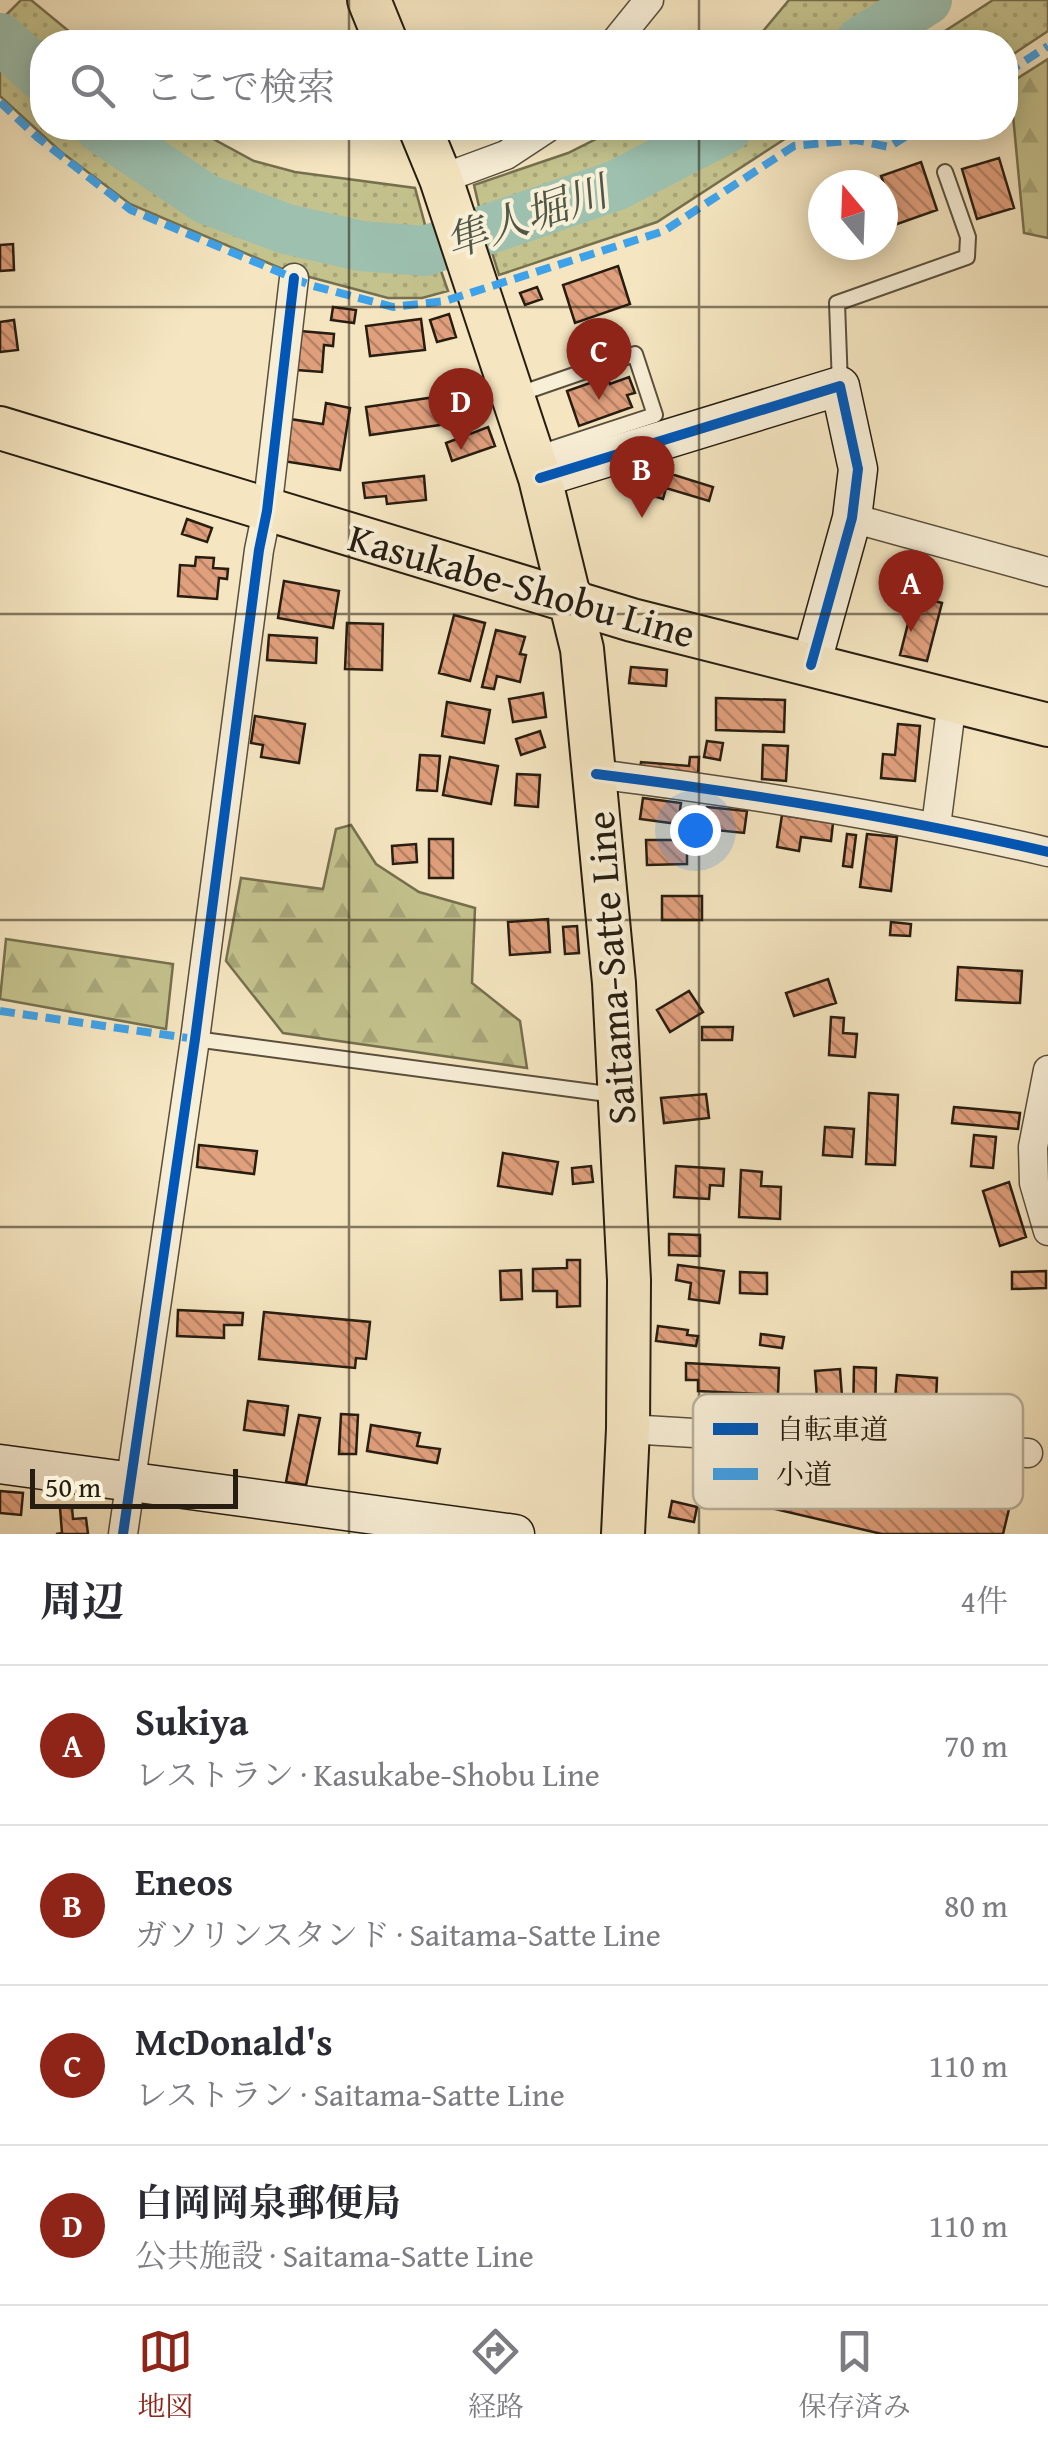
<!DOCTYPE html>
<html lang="ja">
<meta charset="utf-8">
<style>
body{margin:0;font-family:"Gentium Book Plus","Noto Serif JP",serif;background:#f2f2f3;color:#2b2b33}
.compass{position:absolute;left:808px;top:170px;width:90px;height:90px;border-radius:50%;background:#fff;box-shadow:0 5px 25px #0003;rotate:341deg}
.scale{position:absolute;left:30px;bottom:25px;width:208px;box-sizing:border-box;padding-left:10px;border:5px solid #271d11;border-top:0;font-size:28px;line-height:35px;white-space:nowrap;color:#271d11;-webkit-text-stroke:8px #f8efd7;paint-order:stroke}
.you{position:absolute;left:695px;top:830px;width:35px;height:35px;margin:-25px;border:8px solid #fff;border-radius:50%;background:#1a73e8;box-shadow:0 0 0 15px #1a73e833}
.badge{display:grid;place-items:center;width:65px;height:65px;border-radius:50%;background:#8f2418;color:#fff;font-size:32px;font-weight:700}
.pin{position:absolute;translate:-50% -82px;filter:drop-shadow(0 2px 5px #0008)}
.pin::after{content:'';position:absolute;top:52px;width:35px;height:30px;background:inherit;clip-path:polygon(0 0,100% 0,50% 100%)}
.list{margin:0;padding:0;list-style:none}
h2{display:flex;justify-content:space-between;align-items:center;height:130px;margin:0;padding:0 40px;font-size:42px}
h2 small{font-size:32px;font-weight:400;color:#7c7c81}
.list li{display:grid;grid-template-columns:65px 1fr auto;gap:30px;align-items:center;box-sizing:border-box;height:160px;padding:0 40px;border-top:2px solid #e1e1e2}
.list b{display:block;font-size:38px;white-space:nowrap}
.list p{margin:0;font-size:32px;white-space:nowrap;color:#7c7c81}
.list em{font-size:32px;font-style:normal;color:#7c7c81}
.icon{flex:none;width:55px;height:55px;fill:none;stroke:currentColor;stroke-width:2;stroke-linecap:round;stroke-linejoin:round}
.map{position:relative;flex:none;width:1048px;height:1534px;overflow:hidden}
.search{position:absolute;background:#fff;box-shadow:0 5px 25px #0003;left:30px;right:30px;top:30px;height:110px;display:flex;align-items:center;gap:25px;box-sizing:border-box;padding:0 35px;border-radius:40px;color:#7c7c81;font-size:38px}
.sheet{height:770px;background:#fff}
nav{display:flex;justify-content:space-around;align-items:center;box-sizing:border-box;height:140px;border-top:2px solid #e1e1e2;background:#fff;font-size:28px;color:#7c7c81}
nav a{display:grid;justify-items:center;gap:5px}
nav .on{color:#8f2418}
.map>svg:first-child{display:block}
.grass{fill:url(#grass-dots);stroke:#76704f;stroke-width:2.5}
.forest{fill:url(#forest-firs);stroke:#76704f;stroke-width:2.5}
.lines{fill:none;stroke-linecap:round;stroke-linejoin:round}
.river{stroke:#9dc0af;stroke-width:50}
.building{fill:url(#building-back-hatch);stroke:#271d11;stroke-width:2.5}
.lane-casing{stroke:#5a4f3d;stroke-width:18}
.street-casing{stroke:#5a4f3d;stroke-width:31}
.secondary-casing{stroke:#271d11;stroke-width:41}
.primary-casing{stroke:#271d11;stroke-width:46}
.lane{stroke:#f8efd7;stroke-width:14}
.street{stroke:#f8efd7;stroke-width:28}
.secondary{stroke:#f8efd7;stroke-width:38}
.primary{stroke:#f5e6c1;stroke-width:42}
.quiet{stroke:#3ea2ea;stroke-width:8;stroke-dasharray:15 8;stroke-linecap:butt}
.cycleway-casing{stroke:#f8efd7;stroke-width:16}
.cycleway{stroke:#0057b8;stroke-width:10}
.grid{fill:none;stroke:#271d11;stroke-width:2.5;stroke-opacity:0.55}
.labels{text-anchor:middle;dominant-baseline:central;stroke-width:8;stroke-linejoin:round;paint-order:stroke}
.street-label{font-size:40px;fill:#271d11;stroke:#f8efd7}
.water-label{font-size:42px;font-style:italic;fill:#505648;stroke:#f8efd7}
.key{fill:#f8efd7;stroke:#b9b09c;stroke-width:2.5}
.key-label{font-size:28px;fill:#271d11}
</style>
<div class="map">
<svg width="1048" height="1534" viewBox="0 0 1048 1534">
<defs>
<pattern id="grass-dots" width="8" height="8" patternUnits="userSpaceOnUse" patternTransform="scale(2.5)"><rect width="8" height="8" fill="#c4c28d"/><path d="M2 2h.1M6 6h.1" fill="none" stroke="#a8a679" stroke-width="1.8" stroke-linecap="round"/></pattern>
<pattern id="forest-firs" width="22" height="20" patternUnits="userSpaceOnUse" patternTransform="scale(2.5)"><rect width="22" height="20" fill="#c4c28d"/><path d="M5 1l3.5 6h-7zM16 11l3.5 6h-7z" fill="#a8a679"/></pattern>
<pattern id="building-back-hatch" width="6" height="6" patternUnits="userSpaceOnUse" patternTransform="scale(2.5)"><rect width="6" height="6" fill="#e1a07d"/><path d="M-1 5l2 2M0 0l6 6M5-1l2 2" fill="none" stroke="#b68265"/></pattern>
</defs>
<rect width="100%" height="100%" fill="#f5e6c1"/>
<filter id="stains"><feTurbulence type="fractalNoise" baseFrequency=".002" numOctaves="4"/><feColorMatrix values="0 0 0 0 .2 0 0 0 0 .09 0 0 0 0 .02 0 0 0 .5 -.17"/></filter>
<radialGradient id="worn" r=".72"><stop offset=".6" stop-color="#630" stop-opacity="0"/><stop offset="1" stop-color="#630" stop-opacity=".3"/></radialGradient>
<path class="grass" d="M 21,0 L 31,0 L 82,42 L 42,42 L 42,50 L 36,39 L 6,15 Z
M 789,0 L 886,0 L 823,42 L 754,42 Z
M 993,0 L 1048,0 L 1048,31 L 1006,59 L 1006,42 L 928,42 Z
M 0,59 L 42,94 L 42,128 L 82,128 L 111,152 L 187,200 L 281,240 L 386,265 L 438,262 L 448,291 L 422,298 L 388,298 L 287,271 L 130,204 L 60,151 L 0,96 Z
M 127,128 L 193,128 L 254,161 L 295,172 L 415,188 L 427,232 L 403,237 L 351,230 L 212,186 Z
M 618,128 L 691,128 L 628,159 L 480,211 L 474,185 L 568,153 Z
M 761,128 L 902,128 L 898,131 L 791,135 L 657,222 L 499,275 L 490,246 L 611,210 L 724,156 Z"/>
<path class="forest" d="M 1048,59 L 1048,238 L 1024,233 L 1010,83 Z
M 351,825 L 376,864 L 419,892 L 475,908 L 472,983 L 520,1021 L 527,1068 L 283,1033 L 226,961 L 241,878 L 323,889 L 336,829 Z
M 6,939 L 173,964 L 166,1029 L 0,999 Z"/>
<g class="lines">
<path class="river" d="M 0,38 L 42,76
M 860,42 L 927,0
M 100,128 L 206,199 L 286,229 L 361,246 L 425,251 L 617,185 L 727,128"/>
</g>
<path class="building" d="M 999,158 L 1014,208 L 977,219 L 962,169 Z
M 921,162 L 937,210 L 883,229 L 883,191 L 886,190 L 881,176 Z
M 13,244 L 14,270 L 0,271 L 0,245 Z
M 618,266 L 630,304 L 575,323 L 563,285 Z
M 537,287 L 542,299 L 525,305 L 520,293 Z
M 333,307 L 356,310 L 354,323 L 331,320 Z
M 449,314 L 456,337 L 437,342 L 430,320 Z
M 421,319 L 425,350 L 370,356 L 366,326 Z
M 14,320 L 18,350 L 0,352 L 0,322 Z
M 300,331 L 334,334 L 333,346 L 324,345 L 322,372 L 297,370 Z
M 607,377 L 610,384 L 629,377 L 635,393 L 627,395 L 632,407 L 579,426 L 567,391 Z
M 456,394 L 461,422 L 370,435 L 366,407 Z
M 326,403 L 350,408 L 340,470 L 283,461 L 290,419 L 323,424 Z
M 488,427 L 495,446 L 452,461 L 446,443 Z
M 658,460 L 673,465 L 671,474 L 713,487 L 709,501 L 666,488 L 663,499 L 647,494 Z
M 424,476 L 426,500 L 387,504 L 386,496 L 365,498 L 363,483 Z
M 187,519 L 212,528 L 207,542 L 182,534 Z
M 196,557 L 214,558 L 213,568 L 228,569 L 227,579 L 219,578 L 217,599 L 178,596 L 180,565 L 195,566 Z
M 284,581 L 339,591 L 333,628 L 278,618 Z
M 915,596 L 942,603 L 927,661 L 900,655 Z
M 454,615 L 485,623 L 470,681 L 439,673 Z
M 347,623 L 383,624 L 382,670 L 345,669 Z
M 496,630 L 525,637 L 520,654 L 526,655 L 520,682 L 497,676 L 494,689 L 482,687 Z
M 269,635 L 317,638 L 316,663 L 267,660 Z
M 631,667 L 667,670 L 666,686 L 629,683 Z
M 543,693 L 546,717 L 513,722 L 509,699 Z
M 716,698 L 785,700 L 784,732 L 716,730 Z
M 447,702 L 490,710 L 484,743 L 442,736 Z
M 255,716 L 305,724 L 299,763 L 261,757 L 263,745 L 251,743 Z
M 898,724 L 920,726 L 915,781 L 881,778 L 883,754 L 895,755 Z
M 540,731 L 545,747 L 521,755 L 516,739 Z
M 707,741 L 723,743 L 720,760 L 704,757 Z
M 763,745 L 788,746 L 786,781 L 762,779 Z
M 420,755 L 440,756 L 437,791 L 417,790 Z
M 450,757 L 498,766 L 491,804 L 443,795 Z
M 690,757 L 699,757 L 698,775 L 640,770 L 641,762 L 689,766 Z
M 517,774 L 540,775 L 538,807 L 515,805 Z
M 643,798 L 681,803 L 678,824 L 640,819 Z
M 707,807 L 747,811 L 744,833 L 705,829 Z
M 782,815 L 833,823 L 831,841 L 801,837 L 799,851 L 777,847 Z
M 847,834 L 856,835 L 852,867 L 843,866 Z
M 867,834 L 897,837 L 891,891 L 860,887 Z
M 429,839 L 453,839 L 453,878 L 429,878 Z
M 646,840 L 687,840 L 687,864 L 647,865 Z
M 416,844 L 417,862 L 393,864 L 392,846 Z
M 662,896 L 702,896 L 702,920 L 662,920 Z
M 548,919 L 550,952 L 510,955 L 508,922 Z
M 891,922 L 911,924 L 910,936 L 890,935 Z
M 577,926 L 579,953 L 565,954 L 563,927 Z
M 958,967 L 1022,971 L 1020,1003 L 956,1000 Z
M 828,979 L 836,1003 L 794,1016 L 786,993 Z
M 689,991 L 703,1012 L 670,1032 L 657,1010 Z
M 831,1017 L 844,1018 L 843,1033 L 857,1034 L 855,1057 L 829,1055 Z
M 702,1027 L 733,1027 L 732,1040 L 702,1040 Z
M 869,1093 L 898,1095 L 895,1165 L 866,1164 Z
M 706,1094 L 709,1118 L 664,1123 L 661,1098 Z
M 954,1107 L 1020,1113 L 1018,1129 L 952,1123 Z
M 825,1127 L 854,1129 L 852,1157 L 823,1155 Z
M 974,1135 L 996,1137 L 993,1168 L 971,1166 Z
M 199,1145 L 257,1151 L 254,1174 L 197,1167 Z
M 503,1153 L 558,1162 L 552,1194 L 498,1186 Z
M 591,1166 L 593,1182 L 573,1184 L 572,1168 Z
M 676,1166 L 724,1169 L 723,1186 L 710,1185 L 709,1199 L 674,1197 Z
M 741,1170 L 762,1172 L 761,1186 L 781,1187 L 780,1219 L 739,1217 Z
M 1009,1182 L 1026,1237 L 1000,1246 L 983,1191 Z
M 669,1234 L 700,1235 L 700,1256 L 669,1255 Z
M 567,1260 L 580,1260 L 580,1306 L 557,1307 L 557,1291 L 533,1291 L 533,1269 L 567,1268 Z
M 678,1265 L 724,1271 L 719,1303 L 689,1299 L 691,1283 L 676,1280 Z
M 521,1270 L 522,1299 L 501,1300 L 500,1271 Z
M 1046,1271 L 1046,1288 L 1012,1289 L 1012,1272 Z
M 740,1272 L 767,1273 L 767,1294 L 740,1293 Z
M 178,1310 L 243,1313 L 242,1325 L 224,1325 L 224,1338 L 177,1336 Z
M 264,1312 L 370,1322 L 366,1359 L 356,1358 L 355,1368 L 259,1359 Z
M 658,1326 L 688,1330 L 687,1335 L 698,1336 L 696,1346 L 656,1341 Z
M 761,1334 L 784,1337 L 782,1348 L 760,1345 Z
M 686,1363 L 779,1368 L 778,1395 L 698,1391 L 698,1380 L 686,1380 Z
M 854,1367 L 876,1368 L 875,1418 L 853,1418 Z
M 840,1369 L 842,1396 L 817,1398 L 815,1371 Z
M 897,1375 L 937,1378 L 936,1402 L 895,1399 Z
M 248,1401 L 288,1406 L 284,1435 L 244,1430 Z
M 341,1414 L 358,1415 L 356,1454 L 339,1454 Z
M 299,1415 L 320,1418 L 306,1485 L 286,1482 Z
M 371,1425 L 420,1433 L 417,1446 L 440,1449 L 437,1463 L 367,1451 Z
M 748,1450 L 919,1490 L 926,1463 L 1015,1484 L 1003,1534 L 882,1534 L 736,1500 Z
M 0,1491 L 23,1493 L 21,1515 L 0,1513 Z
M 672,1501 L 697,1507 L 694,1522 L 669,1517 Z
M 72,1507 L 73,1519 L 86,1518 L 88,1534 L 56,1534 L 62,1533 L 60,1508 Z"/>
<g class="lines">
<g class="lane-casing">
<path id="lane" d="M 840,385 L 837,303 L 967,257 L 968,237 L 945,172
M 519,394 L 635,354 L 655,415 L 536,454
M 195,1039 L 615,1095"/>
</g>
<g class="street-casing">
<path id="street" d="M 615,42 L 649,0
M 441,179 L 506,155 L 547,128
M 852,518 L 1048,572
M 596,774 C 748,793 898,817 1048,852
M 936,826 L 952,701
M 1048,1070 L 1033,1147 L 1034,1183 L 1048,1231
M 628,1429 L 1028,1453
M 123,1534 L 195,1039 L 259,550 L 267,511 L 294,278"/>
</g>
<g class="secondary-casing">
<path id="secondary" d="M 540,478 L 840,386 L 858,469 L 852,518 L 811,665
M 0,1464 L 515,1534"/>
</g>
<g class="primary-casing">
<path id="primary" d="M 369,0 L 386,42
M 420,128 L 441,179 L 540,478 L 582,649 L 614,983 L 629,1280 L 628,1429 L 623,1534
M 0,428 L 632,620 L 1048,725"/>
</g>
<use href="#lane" class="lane"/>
<use href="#street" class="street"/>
<use href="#secondary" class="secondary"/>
<use href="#primary" class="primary"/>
<path class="quiet" d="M 1006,73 L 1048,46
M 0,102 L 37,137 L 131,210 L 310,285 L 393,307 L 445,301 L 664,231 L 794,146 L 856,140 L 889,147 L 919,128
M 0,1011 L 195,1039"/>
<g class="cycleway-casing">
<path id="cycleway" d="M 540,478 L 840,386 L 858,469 L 852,518 L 811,665
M 596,774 C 748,793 898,817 1048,852
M 123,1534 L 195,1039 L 259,550 L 267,511 L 294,278"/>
</g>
<use href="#cycleway" class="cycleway"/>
</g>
<path class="grid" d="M 349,0 L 349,42M 699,0 L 699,42M 349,128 L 349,1534M 699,128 L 699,1534M 0,307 L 1048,307M 0,614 L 1048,614M 0,920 L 1048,920M 0,1227 L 1048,1227"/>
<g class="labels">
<g class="street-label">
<text transform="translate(522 585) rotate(16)">Kasukabe-Shobu Line</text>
<text transform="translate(610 968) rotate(-94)">Saitama-Satte Line</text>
</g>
<g class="water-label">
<text transform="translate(526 216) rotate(-19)">隼人堀川</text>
</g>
</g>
<rect x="693" y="1394" width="330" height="115" rx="15" class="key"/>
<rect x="713" y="1423" width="45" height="12" fill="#0057b8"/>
<rect x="713" y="1468" width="45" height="12" fill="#3ea2ea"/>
<g class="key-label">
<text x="776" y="1439">自転車道</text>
<text x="776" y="1484">小道</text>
</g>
<rect width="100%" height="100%" filter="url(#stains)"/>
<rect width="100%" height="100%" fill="url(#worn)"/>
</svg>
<svg class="compass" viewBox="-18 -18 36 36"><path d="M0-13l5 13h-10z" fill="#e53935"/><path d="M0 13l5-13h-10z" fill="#7c7c81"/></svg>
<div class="scale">50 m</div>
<div class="you"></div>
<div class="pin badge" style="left:911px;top:632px">A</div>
<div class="pin badge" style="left:642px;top:518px">B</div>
<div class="pin badge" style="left:599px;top:400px">C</div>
<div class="pin badge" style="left:461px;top:450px">D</div>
<div class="search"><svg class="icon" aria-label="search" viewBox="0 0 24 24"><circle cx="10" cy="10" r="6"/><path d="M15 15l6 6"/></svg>ここで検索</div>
</div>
<section class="sheet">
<h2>周辺<small>4件</small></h2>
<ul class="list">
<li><span class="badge">A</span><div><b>Sukiya</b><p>レストラン · Kasukabe-Shobu Line</p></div><em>70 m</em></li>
<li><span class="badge">B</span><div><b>Eneos</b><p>ガソリンスタンド · Saitama-Satte Line</p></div><em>80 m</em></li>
<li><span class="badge">C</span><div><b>McDonald's</b><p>レストラン · Saitama-Satte Line</p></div><em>110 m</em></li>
<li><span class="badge">D</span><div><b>白岡岡泉郵便局</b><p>公共施設 · Saitama-Satte Line</p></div><em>110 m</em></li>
</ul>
</section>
<nav>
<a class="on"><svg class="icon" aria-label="map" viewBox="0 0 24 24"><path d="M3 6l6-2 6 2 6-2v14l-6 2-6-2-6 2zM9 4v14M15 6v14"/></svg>地図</a>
<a><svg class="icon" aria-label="directions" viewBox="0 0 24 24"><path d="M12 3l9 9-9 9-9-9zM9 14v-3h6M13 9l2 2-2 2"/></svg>経路</a>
<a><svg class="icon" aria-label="saved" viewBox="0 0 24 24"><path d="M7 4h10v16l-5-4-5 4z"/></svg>保存済み</a>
</nav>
